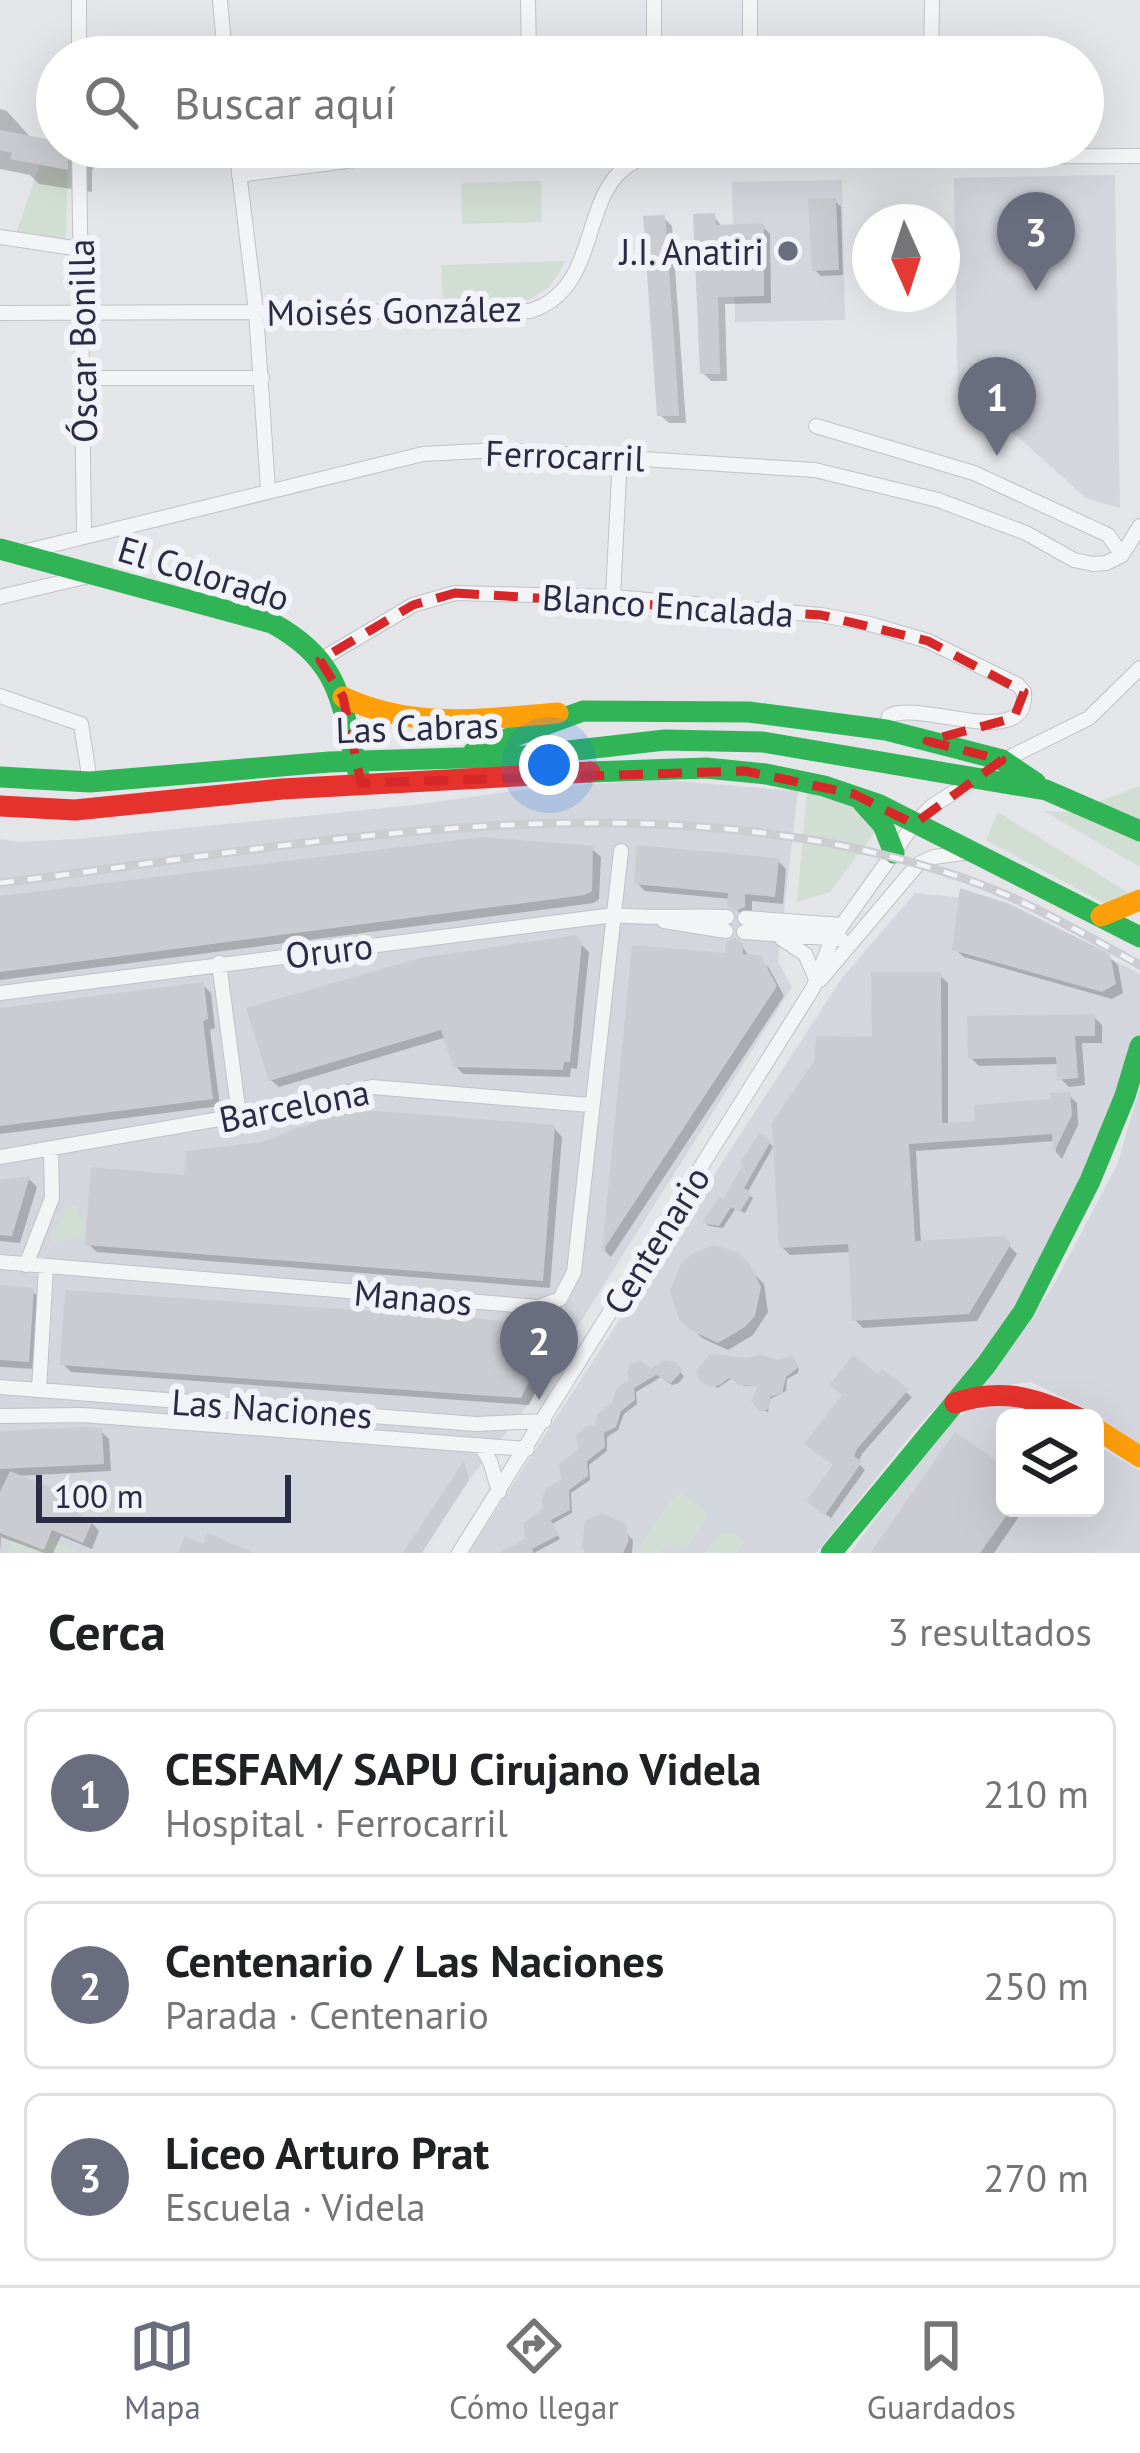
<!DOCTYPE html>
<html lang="es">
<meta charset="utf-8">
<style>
body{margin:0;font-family:"PT Sans",sans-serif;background:#f2f2f2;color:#202124}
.controls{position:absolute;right:36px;bottom:36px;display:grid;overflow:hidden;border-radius:18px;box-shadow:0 12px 48px #0002}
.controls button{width:108px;height:108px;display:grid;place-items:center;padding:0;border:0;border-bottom:3px solid #e0e0e0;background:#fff;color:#202124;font:60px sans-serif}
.compass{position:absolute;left:852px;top:204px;width:108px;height:108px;border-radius:50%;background:#fff;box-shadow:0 12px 48px #0002;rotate:177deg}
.scale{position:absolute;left:36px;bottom:30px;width:255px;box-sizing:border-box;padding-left:12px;border:6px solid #292c44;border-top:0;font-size:33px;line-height:42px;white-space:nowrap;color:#292c44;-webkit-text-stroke:9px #f2f3f8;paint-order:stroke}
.you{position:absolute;left:549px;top:765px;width:42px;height:42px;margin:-30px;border:9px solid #fff;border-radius:50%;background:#1a73e8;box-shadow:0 0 0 18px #1a73e833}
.badge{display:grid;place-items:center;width:78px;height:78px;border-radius:50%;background:#6a6d7e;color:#fff;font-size:39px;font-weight:700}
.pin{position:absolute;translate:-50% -99px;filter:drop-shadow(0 3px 6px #0008)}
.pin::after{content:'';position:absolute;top:63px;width:42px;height:36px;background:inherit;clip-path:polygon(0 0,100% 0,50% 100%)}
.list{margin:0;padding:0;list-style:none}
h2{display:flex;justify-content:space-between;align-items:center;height:156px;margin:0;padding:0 48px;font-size:51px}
h2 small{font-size:39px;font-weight:400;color:#757577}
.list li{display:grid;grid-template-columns:78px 1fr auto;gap:36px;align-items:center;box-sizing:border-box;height:168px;margin:0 24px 24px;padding:0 24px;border:3px solid #e0e0e0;border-radius:18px}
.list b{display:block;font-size:45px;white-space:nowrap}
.list p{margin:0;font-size:39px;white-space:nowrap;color:#757577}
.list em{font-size:39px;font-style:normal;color:#757577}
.icon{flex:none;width:66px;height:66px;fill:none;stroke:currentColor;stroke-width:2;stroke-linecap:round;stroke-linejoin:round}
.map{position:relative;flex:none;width:1140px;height:1553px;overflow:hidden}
.search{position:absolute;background:#fff;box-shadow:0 12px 48px #0002;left:36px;right:36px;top:36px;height:132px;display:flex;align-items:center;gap:30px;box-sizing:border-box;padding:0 42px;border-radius:66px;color:#757577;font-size:45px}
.sheet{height:732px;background:#fff}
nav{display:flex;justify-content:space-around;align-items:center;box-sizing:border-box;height:168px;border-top:3px solid #e0e0e0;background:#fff;font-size:33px;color:#757577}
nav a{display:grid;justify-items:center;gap:6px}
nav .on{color:#6a6d7e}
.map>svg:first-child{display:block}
.built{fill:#d4d6de}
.green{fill:#d2ddd4}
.shadow{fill:#0003}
.building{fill:#cbccd1}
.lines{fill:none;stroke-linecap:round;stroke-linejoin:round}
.street-casing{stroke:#c1c2c7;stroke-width:16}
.street{stroke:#f3f4f6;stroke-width:14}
.fast{stroke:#30b455;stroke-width:21}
.slow{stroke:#ff9f0a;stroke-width:21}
.jam{stroke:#e5322d;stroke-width:21}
.rail-casing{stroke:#cccdd1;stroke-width:9}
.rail{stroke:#f2f3f8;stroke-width:4.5;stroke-dasharray:14;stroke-linecap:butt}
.marked{fill:none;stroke:#d62828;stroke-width:9;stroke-dasharray:24 15;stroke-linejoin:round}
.poi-dot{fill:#6a6d7e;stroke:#f2f3f8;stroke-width:4.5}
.labels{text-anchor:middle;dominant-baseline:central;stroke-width:12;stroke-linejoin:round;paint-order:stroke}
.poi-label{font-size:36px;fill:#292c44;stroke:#f2f3f8;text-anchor:end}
.street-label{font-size:36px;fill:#292c44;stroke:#f2f3f8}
</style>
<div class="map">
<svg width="1140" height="1553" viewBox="0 0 1140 1553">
<rect width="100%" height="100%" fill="#e4e5e9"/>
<path class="built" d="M 1115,175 L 1120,508 L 1086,498 L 1018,437 L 958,405 L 954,178 Z
M 842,180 L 845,320 L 735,322 L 732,182 Z
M 665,780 L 798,791 L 778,962 L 792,987 L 530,1402 L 469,1480 L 421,1553 L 0,1553 L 0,839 L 18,842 L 77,839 L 414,805 L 549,786 Z
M 915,893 L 956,897 L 1022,912 L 1140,974 L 1140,1035 L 1099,1168 L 988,1352 L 913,1432 L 816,1553 L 468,1553 L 842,978 Z
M 1140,1087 L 1140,1446 L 1085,1408 L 1031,1382 L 977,1388 L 1051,1290 L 1117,1165 Z
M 1013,1405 L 1041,1418 L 1005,1418 L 1005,1508 L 1095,1508 L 1095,1444 L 1140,1471 L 1140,1553 L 850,1553 L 948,1422 L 970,1410 Z"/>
<path class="green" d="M 41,161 L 68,163 L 66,241 L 16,234 Z
M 541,181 L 542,222 L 462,224 L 461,183 Z
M 566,261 L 549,288 L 528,300 L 443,303 L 441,265 Z
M 808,780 L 870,807 L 875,832 L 830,892 L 797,902 Z
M 1140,786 L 1140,867 L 1044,811 L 1071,812 Z
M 998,812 L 1137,898 L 1128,916 L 986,840 Z
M 77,1206 L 77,1217 L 85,1218 L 83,1238 L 52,1242 L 51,1233 L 63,1218 L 65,1207 Z
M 681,1493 L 707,1512 L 705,1521 L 686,1548 L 667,1544 L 661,1553 L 635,1553 L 674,1497 Z
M 732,1533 L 745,1541 L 736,1553 L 704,1553 L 720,1534 Z
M 49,1537 L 77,1551 L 7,1553 L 13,1538 L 43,1549 Z"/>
<path class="shadow" d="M 0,109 L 7,111 L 32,139 L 57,147 L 102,147 L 92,172 L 92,192 L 39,184 L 30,175 L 0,169 Z
M 835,201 L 841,207 L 843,275 L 821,276 L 815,270 Z
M 714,216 L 722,227 L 762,226 L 770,234 L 771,303 L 725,304 L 727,381 L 711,381 L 703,373 Z
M 664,218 L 672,226 L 686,423 L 669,423 L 660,415 Z
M 592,849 L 601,857 L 599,899 L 594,903 L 0,980 L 0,899 Z
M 778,861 L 786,869 L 783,904 L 752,901 L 752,915 L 747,918 L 730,905 L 731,899 L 645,891 L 637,883 Z
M 574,938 L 589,952 L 577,1069 L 571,1068 L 570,1077 L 463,1074 L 455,1065 L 447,1037 L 279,1087 L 271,1080 Z
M 742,946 L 750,958 L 760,959 L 769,968 L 784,996 L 611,1257 L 605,1251 L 635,949 L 728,956 Z
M 955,949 L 1108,956 L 1118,965 L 1123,993 L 1112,999 L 964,957 Z
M 939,975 L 948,983 L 948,1126 L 978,1124 L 1069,1095 L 1077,1103 L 1078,1125 L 1062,1159 L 1056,1152 L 1055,1141 L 916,1151 L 921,1243 L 1003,1239 L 1017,1254 L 977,1321 L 863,1328 L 855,1320 L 851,1252 L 790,1255 L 782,1247 L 875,1040 Z
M 203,985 L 211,993 L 215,1028 L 210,1030 L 220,1106 L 0,1134 L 0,1011 Z
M 1094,1017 L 1102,1025 L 1102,1043 L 1082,1043 L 1085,1085 L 1069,1087 L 1060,1078 L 1059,1064 L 979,1066 L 971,1058 Z
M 554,1128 L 562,1137 L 550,1288 L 97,1252 L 88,1244 L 187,1178 Z
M 770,1143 L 773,1147 L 747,1193 L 753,1198 L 745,1213 L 736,1208 L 723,1228 L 709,1226 L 706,1223 Z
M 29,1179 L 37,1187 L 20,1243 L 0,1241 L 0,1183 Z
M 734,1254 L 764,1284 L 768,1312 L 753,1335 L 728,1350 L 702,1338 L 682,1318 Z
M 0,1288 L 32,1291 L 41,1299 L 37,1369 L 0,1367 Z
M 555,1331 L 562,1339 L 529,1405 L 71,1372 L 63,1364 Z
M 791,1359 L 799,1367 L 798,1373 L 787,1379 L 786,1391 L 770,1399 L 768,1412 L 757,1408 L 761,1386 L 744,1386 L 732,1378 L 718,1388 L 706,1382 Z
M 673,1365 L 684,1376 L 679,1383 L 672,1385 L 661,1377 L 636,1392 L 637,1404 L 624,1414 L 618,1430 L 607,1437 L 607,1451 L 589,1465 L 590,1480 L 571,1493 L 572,1513 L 552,1524 L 560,1539 L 534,1553 L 510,1553 L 528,1540 L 597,1428 L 600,1415 L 650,1372 Z
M 882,1373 L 912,1397 L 862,1454 L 858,1463 L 865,1470 L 831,1518 L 815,1506 Z
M 101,1431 L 109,1439 L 111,1471 L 16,1476 L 64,1496 L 72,1504 L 68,1513 L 91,1522 L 99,1531 L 92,1549 L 61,1536 L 53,1553 L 44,1553 L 1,1537 L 0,1553 L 0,1434 Z
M 1005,1471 L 1005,1508 L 1025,1508 L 994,1553 L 873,1553 Z
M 610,1517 L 633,1540 L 632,1553 L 587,1553 Z"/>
<path class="building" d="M 0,130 L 57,141 L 57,147 L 68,147 L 68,170 L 10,159 L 12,153 L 0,150 Z
M 836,198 L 839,270 L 812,271 L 808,199 Z
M 715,213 L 716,225 L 764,223 L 764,296 L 718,297 L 720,374 L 700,374 L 693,214 Z
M 665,215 L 676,368 L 679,416 L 657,416 L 643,216 Z
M 483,837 L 593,846 L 592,891 L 585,895 L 0,972 L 0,896 Z
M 637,845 L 779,858 L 775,897 L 745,894 L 745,907 L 736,911 L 727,906 L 728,893 L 634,884 Z
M 960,888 L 1010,904 L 1110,954 L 1116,984 L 1102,992 L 952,950 Z
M 576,935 L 582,942 L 570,1062 L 564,1062 L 563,1070 L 453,1067 L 441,1030 L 269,1081 L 246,1008 L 420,958 Z
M 735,938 L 743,943 L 743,954 L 761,956 L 777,986 L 602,1252 L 632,945 L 725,953 L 726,942 Z
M 871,972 L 941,972 L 942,1123 L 975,1121 L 974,1105 L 1051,1099 L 1050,1093 L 1070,1092 L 1072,1115 L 1053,1154 L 1052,1134 L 909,1144 L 915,1241 L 1004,1236 L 1011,1244 L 969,1314 L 852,1321 L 848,1244 L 779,1248 L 772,1123 L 814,1061 L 816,1036 L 872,1037 Z
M 204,982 L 208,1019 L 203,1021 L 213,1099 L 0,1126 L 0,1008 Z
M 1095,1014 L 1095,1036 L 1075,1036 L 1078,1078 L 1057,1080 L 1056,1057 L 968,1059 L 967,1016 Z
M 349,1109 L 555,1125 L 543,1281 L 85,1245 L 91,1167 L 184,1175 L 186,1151 L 261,1142 Z
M 760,1133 L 771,1141 L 744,1188 L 752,1193 L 740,1212 L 731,1207 L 719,1226 L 702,1223 L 719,1197 L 723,1199 L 743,1165 L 740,1162 Z
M 30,1176 L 12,1236 L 0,1235 L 0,1180 Z
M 714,1245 L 736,1252 L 748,1261 L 761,1287 L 755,1316 L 745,1327 L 718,1343 L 690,1330 L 679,1319 L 670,1291 L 681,1264 L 692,1254 Z
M 0,1285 L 34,1288 L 29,1362 L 0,1360 Z
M 65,1290 L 484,1319 L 556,1328 L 521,1398 L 166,1373 L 60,1365 Z
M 710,1354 L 748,1358 L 760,1354 L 779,1360 L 792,1355 L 799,1367 L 786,1377 L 782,1393 L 770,1397 L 769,1409 L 760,1412 L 751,1401 L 758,1386 L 739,1385 L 729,1378 L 720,1385 L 709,1387 L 699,1380 L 696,1371 Z
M 853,1355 L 878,1374 L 882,1369 L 909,1389 L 857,1449 L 854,1456 L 862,1462 L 825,1515 L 806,1501 L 833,1465 L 804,1444 L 842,1395 L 829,1385 Z
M 665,1360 L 675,1362 L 683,1370 L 671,1383 L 656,1375 L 634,1388 L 635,1400 L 621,1411 L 616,1427 L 604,1433 L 605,1447 L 587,1461 L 588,1476 L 569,1490 L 570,1510 L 551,1520 L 559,1535 L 532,1549 L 533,1553 L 498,1553 L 525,1539 L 524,1523 L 543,1509 L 541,1501 L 546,1488 L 561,1480 L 559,1464 L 578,1450 L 576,1435 L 587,1426 L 595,1426 L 597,1414 L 612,1403 L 617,1387 L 629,1380 L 627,1373 L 631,1363 L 641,1361 L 651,1368 Z
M 86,1427 L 102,1428 L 104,1464 L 0,1469 L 0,1431 Z
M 955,1432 L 1005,1467 L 1005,1508 L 1012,1508 L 980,1553 L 870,1553 Z
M 464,1461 L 469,1480 L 422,1553 L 403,1553 Z
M 10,1471 L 65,1493 L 60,1506 L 93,1520 L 83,1543 L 52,1530 L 44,1550 L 0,1533 L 0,1492 Z
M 602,1513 L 625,1523 L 629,1540 L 623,1553 L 586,1553 L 582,1548 L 585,1521 Z
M 207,1533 L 255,1553 L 178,1553 L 185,1536 L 203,1544 Z"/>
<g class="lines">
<g class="street-casing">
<path id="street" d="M 79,0 L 79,57
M 220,0 L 225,57
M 528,0 L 529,57
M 654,0 L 654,57
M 750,0 L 750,57
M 931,57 L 932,0
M 79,147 L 84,534
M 236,147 L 256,312 L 268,489
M 533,147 L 538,151 L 554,147
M 239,175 L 378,157 L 378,147
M 0,237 L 80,249
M 0,313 L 530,311 C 604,288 577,189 636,161 C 666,148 713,156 746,155 C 877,153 1009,157 1140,156
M 82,378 L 262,378
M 816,426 L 974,473 L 1108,535 L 1122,555
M 23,552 L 423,454 L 499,450 L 815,470 L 938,500 L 1026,533 L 1074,560 L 1093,564 L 1106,563 L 1122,555 L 1140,526
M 0,597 L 89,576
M 613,597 L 620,455
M 320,660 L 413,605 L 455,593 L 613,597 L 821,615 L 870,624 L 928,641 L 1018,685 L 1024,692 C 1029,753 921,699 889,716 L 886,730
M 0,696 L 81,724 L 90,782
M 1002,761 L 1089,718 L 1140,668
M 745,918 L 842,925
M 664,921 L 726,931
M 744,932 L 841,939
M 782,939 L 805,954 L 816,979
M 219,963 L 239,1115
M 820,980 L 918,864 L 934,857 L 970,852
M 0,993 L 614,915 C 652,919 689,915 727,917
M 0,1157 L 260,1112 L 372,1087 L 589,1105
M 0,1262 L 539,1307 L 560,1299 L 574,1272 L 621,851
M 26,1265 L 52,1198 L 51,1150
M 0,1387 L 476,1424 L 544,1421
M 39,1390 L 46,1267
M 0,1416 L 83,1415 L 527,1449
M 480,1445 L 490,1461 L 499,1492
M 459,1553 L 813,988 L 832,939 L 914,824 L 932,806 L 978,777"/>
</g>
<use href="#street" class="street"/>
<path class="fast" d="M 0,549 L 272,623 C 347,664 340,709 361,783
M 474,751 L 583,711 L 749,712 L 886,730 L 1002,760 L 1036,783
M 590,772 L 706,768 L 766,774 L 824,786 L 880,805 L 1140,937
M 0,777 L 90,782 L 329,762 L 524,756 L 665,740 L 763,742 L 1046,790 L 1140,831
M 863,803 L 883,825 L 894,853
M 831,1553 L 986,1365 L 1024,1311 L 1090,1181 L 1125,1096 L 1140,1046"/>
<path class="slow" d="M 343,697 C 413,730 484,719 558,713
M 1101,916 L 1140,900
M 1095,1428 L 1140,1457"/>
<path class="jam" d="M 0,806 L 75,810 L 282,789 L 590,772
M 955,1403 C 1002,1387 1036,1398 1079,1418"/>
<g class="rail-casing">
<path id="rail" d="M 0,883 C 316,844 649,773 960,877 C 1023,898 1082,933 1140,965"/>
</g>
<use href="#rail" class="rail"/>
</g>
<path class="marked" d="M 455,593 L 821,615 L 928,641 L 1024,692 L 1014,718 L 927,741 L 1002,760 L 914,824 L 854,794 L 745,771 L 361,783 L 343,697 L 320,660 L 413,605 Z"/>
<circle class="poi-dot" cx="788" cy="251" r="12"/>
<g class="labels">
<g class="poi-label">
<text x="764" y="251">J.I. Anatiri</text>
</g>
<g class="street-label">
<text transform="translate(394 310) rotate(-1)">Moisés González</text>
<text transform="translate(82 341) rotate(-91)">Óscar Bonilla</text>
<text transform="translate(565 455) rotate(2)">Ferrocarril</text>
<text transform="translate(204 573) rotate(17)">El Colorado</text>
<text transform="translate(668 605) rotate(4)">Blanco Encalada</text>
<text transform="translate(417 727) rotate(-2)">Las Cabras</text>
<text transform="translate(329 950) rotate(-7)">Oruro</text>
<text transform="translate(294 1105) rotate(-11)">Barcelona</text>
<text transform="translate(656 1240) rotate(-58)">Centenario</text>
<text transform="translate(413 1297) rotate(5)">Manaos</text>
<text transform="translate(272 1408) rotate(4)">Las Naciones</text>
</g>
</g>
</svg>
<div class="controls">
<button><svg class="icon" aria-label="layers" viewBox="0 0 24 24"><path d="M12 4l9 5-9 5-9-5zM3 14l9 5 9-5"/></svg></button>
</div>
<svg class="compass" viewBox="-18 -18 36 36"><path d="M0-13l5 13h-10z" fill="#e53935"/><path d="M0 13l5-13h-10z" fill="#757577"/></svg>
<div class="scale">100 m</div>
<div class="you"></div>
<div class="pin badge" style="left:997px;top:456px">1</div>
<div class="pin badge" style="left:539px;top:1400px">2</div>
<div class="pin badge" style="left:1036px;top:291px">3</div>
<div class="search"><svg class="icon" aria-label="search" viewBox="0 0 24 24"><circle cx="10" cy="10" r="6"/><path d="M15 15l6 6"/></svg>Buscar aquí</div>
</div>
<section class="sheet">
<h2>Cerca<small>3 resultados</small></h2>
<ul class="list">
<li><span class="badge">1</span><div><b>CESFAM/ SAPU Cirujano Videla</b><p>Hospital · Ferrocarril</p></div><em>210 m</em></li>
<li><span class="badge">2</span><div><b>Centenario / Las Naciones</b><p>Parada · Centenario</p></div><em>250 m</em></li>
<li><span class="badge">3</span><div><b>Liceo Arturo Prat</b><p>Escuela · Videla</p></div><em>270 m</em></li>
</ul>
</section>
<nav>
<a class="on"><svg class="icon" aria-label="map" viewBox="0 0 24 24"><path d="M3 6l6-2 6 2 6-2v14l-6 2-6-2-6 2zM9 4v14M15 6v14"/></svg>Mapa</a>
<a><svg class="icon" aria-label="directions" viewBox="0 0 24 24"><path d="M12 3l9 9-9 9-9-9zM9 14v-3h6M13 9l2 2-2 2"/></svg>Cómo llegar</a>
<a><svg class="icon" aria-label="saved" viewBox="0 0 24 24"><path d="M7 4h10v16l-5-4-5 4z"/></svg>Guardados</a>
</nav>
